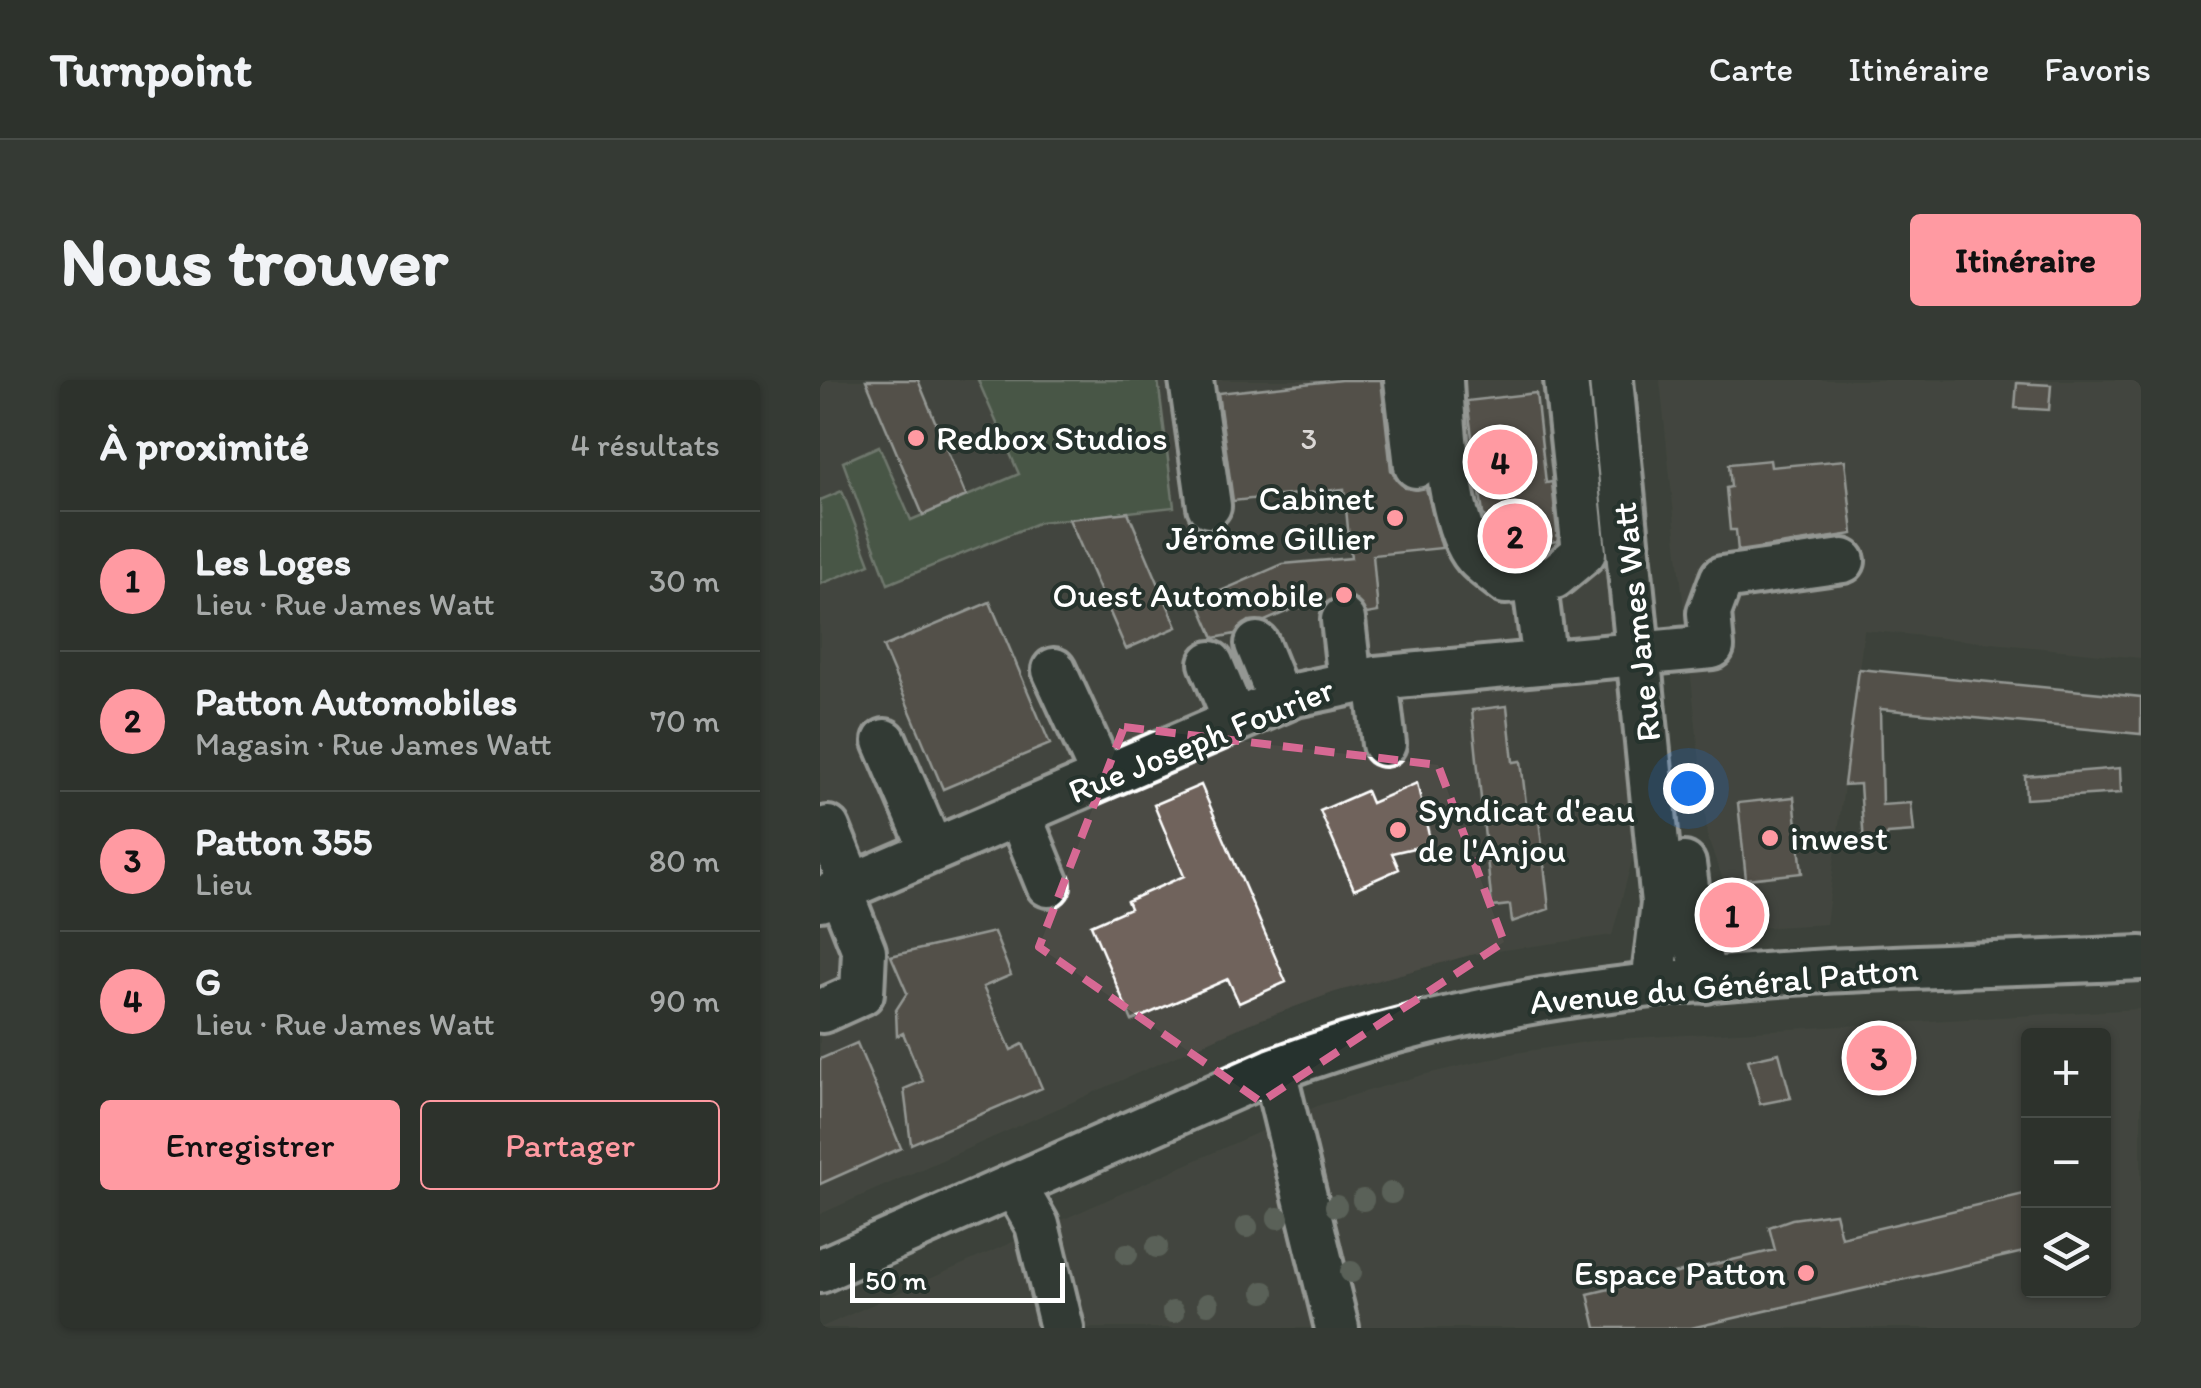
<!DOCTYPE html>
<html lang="fr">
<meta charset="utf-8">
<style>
body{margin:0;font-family:Itim,sans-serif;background:#353a34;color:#f1f3f6}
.controls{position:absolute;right:30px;bottom:30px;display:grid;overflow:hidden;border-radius:10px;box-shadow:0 2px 8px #0004}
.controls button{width:90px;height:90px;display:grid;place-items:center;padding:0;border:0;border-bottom:2px solid #484d48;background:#2d322c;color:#f1f3f6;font:50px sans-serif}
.scale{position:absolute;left:30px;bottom:25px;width:215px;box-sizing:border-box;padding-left:10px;border:5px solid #fff;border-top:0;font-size:28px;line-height:35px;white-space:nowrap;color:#fff;-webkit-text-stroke:8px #26332d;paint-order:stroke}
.you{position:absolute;left:868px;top:408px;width:35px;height:35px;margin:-25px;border:8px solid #fff;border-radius:50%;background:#1a73e8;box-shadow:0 0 0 15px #1a73e833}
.badge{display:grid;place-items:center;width:65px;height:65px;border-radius:50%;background:#ff9aa2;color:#111;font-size:32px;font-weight:700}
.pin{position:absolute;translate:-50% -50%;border:5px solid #fff;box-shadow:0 2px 10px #0006}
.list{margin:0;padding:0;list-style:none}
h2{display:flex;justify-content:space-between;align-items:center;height:130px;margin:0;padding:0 40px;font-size:42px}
h2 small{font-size:32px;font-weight:400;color:#a7aaa9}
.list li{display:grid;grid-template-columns:65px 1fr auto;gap:30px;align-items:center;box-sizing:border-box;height:140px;padding:0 40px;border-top:2px solid #484d48}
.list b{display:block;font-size:38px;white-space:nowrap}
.list p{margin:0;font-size:32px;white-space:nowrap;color:#a7aaa9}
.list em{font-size:32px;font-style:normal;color:#a7aaa9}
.actions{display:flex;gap:20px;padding:30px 40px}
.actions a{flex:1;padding:22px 0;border:2px solid #ff9aa2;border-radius:10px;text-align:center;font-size:35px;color:#ff9aa2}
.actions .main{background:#ff9aa2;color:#111}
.icon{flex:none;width:55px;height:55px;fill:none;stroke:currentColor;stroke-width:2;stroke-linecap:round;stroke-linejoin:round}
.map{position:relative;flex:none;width:1321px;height:948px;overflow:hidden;border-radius:10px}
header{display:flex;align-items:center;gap:60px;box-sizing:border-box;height:140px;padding:0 50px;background:#2d322c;border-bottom:2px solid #484d48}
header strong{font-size:48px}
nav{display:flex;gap:55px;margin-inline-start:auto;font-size:35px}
.intro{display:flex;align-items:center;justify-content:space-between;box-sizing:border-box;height:240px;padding:0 60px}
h1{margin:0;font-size:70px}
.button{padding:25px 45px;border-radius:10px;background:#ff9aa2;color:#111;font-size:35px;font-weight:700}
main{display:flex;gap:60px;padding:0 60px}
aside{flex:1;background:#2d322c;border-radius:10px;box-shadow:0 2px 8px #0004}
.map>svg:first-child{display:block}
.built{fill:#4c4c45;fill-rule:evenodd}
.green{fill:#587056;stroke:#acb8aa;stroke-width:2.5}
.building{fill:#70645c;stroke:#fff;stroke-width:2.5}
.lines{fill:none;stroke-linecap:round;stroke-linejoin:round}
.minor-casing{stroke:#fff;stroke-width:50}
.minor{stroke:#26332d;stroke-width:42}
.tree{fill:#7e877d}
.marked{fill:none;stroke:#d76994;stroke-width:8;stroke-dasharray:20 12;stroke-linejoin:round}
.poi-dot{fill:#ff9aa2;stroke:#26332d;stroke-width:4}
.labels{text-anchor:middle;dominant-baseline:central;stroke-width:8;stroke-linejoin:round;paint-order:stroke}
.number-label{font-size:30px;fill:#dbd8d6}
.poi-label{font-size:35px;fill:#fff;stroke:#26332d;text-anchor:start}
.street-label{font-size:35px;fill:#fff;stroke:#26332d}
</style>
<header>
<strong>Turnpoint</strong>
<nav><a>Carte</a><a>Itinéraire</a><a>Favoris</a></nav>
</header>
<div class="intro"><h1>Nous trouver</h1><a class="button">Itinéraire</a></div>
<main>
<aside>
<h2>À proximité<small>4 résultats</small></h2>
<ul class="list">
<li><span class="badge">1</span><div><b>Les Loges</b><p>Lieu · Rue James Watt</p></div><em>30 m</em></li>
<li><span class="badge">2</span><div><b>Patton Automobiles</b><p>Magasin · Rue James Watt</p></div><em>70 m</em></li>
<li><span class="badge">3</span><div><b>Patton 355</b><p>Lieu</p></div><em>80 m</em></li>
<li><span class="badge">4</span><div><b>G</b><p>Lieu · Rue James Watt</p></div><em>90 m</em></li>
</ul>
<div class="actions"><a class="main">Enregistrer</a><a>Partager</a></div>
</aside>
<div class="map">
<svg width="1321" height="948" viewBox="0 0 1321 948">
<rect width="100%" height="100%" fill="#3c423b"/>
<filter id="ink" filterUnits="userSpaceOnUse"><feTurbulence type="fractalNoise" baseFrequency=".01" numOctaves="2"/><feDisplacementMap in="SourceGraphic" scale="20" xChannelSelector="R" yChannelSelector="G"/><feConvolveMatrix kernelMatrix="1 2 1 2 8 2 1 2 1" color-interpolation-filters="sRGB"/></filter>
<g filter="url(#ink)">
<path class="built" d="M 0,0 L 769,0 L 816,465 L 792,555 L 654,574 L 515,612 L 428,644 L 0,834 Z
M 840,0 L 1321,0 L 1321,278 L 1044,250 L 1006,544 L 931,548 L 930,529 L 910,518 L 888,459 Z
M 1321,629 L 1321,948 L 0,948 L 500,725 L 603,695 L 696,673 L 779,660 ZM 1208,656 L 1284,656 L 1284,911 L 1208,911 Z"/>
<path class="green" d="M 158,0 L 338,0 L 354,127 L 220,142 L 68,204 L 23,82 L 59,66 L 91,140 L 199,94 Z
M 22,111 L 50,184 L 1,204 L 0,120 Z"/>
<path class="building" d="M 46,0 L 98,0 L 146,116 L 103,135 Z
M 521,0 L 561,0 L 571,90 L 585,108 L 606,108 L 622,168 L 553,175 L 558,232 L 547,234 L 534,218 L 519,215 L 503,226 L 475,228 L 445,241 L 429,241 L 415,254 L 394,258 L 378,221 L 463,184 L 531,178 L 524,109 L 413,121 L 398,13 Z
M 1197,3 L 1231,5 L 1229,30 L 1195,28 Z
M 716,13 L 726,103 L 732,102 L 738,161 L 684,169 L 663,134 L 647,21 Z
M 950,80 L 951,87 L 1025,80 L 1033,154 L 918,171 L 916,150 L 910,150 L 906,108 L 911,107 L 909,84 Z
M 308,132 L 357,247 L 306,269 L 249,139 Z
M 170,222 L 230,364 L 123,409 L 63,267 Z
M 1039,289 L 1321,317 L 1321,354 L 1060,329 L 1062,425 L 1091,423 L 1094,452 L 1068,454 L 1063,463 L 1044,464 L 1040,404 L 1024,405 Z
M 687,326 L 693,382 L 701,381 L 708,441 L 719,439 L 729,529 L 692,542 L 690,525 L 672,527 L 652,330 Z
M 1300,388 L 1301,413 L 1206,419 L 1205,396 Z
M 597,403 L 611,464 L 572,473 L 579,489 L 534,509 L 500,431 L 546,411 L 551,423 Z
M 381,405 L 466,602 L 419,623 L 408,599 L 312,641 L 271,545 L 310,528 L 307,521 L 364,496 L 334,425 Z
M 974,417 L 982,493 L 926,499 L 918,423 Z
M 174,552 L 191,595 L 163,607 L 191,670 L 203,664 L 222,708 L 91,764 L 84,709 L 103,701 L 83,653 L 77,656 L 76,630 L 87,613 L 71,576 Z
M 37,663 L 81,768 L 0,804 L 0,679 Z
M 959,673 L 971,718 L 940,724 L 928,680 Z
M 1208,813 L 1208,871 L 871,948 L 776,948 L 768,914 L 955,870 L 949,847 L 972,839 L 1015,833 L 1021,857 Z"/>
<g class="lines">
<g class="minor-casing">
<path id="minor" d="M 371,0 L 389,126
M 586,0 L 596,86
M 621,0 C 623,42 628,145 656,177 C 664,186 676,194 686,202 L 734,197 L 764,172 L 746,0
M 791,0 L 843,523 L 833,604
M 714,199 L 725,282
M 523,240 L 530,302
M 437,264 L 460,321
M 391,283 L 415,341
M 234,290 L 283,397
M 556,298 L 564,364
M 65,361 L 112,471
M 199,434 L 228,505
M 8,448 L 31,505
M 864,484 L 872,546 L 886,601
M 0,519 L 475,315 L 556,298 L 892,267 L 889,233 L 902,198 L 1023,181
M 2,631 L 42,613 L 44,571 L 20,510
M 454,690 L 517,948
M 194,805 L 217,845 L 242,948
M 0,891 L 454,690 C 731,585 1030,592 1321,578"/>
</g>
<use href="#minor" class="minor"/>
</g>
<g class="tree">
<circle cx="571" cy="813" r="11"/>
<circle cx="543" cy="820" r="11"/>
<circle cx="516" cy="826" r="11"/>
<circle cx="458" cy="838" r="11"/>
<circle cx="427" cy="847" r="11"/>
<circle cx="337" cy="867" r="11"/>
<circle cx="307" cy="874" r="11"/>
<circle cx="531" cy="892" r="11"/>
<circle cx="444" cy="912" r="11"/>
<circle cx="388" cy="924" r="11"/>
<circle cx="353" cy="932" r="11"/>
</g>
</g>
<path d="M0 0H1321V948H0ZM 304,347 L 618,385 L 684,562 L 441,722 L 219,567 Z" fill="#3c423b" fill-opacity=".55" fill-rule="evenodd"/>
<path class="marked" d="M 304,347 L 618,385 L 684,562 L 441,722 L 219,567 Z"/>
<g class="poi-dot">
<circle cx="96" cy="58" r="10"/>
<circle cx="575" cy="138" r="10"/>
<circle cx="524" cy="215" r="10"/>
<circle cx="578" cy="450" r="10"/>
<circle cx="950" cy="458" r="10"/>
<circle cx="986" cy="893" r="10"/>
</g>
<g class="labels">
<g class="number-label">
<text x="489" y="58">3</text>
</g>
<g class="poi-label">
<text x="116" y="58">Redbox Studios</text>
<text x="555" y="118" text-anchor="end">Cabinet<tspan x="555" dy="40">Jérôme Gillier</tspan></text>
<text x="504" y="215" text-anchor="end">Ouest Automobile</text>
<text x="598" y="430">Syndicat d'eau<tspan x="598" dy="40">de l'Anjou</tspan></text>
<text x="970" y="458">inwest</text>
<text x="966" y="893" text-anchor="end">Espace Patton</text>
</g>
<g class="street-label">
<text transform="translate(816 242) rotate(-96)">Rue James Watt</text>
<text transform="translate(381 360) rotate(-22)">Rue Joseph Fourier</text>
<text transform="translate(904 605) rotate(-5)">Avenue du Général Patton</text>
</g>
</g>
</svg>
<div class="controls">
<button>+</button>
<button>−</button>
<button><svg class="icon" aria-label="layers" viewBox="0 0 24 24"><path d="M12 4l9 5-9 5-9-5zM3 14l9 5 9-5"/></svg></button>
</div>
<div class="scale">50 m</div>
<div class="you"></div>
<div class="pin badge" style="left:912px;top:535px">1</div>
<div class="pin badge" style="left:695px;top:156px">2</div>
<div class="pin badge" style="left:1059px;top:678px">3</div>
<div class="pin badge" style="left:680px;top:82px">4</div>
</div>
</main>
